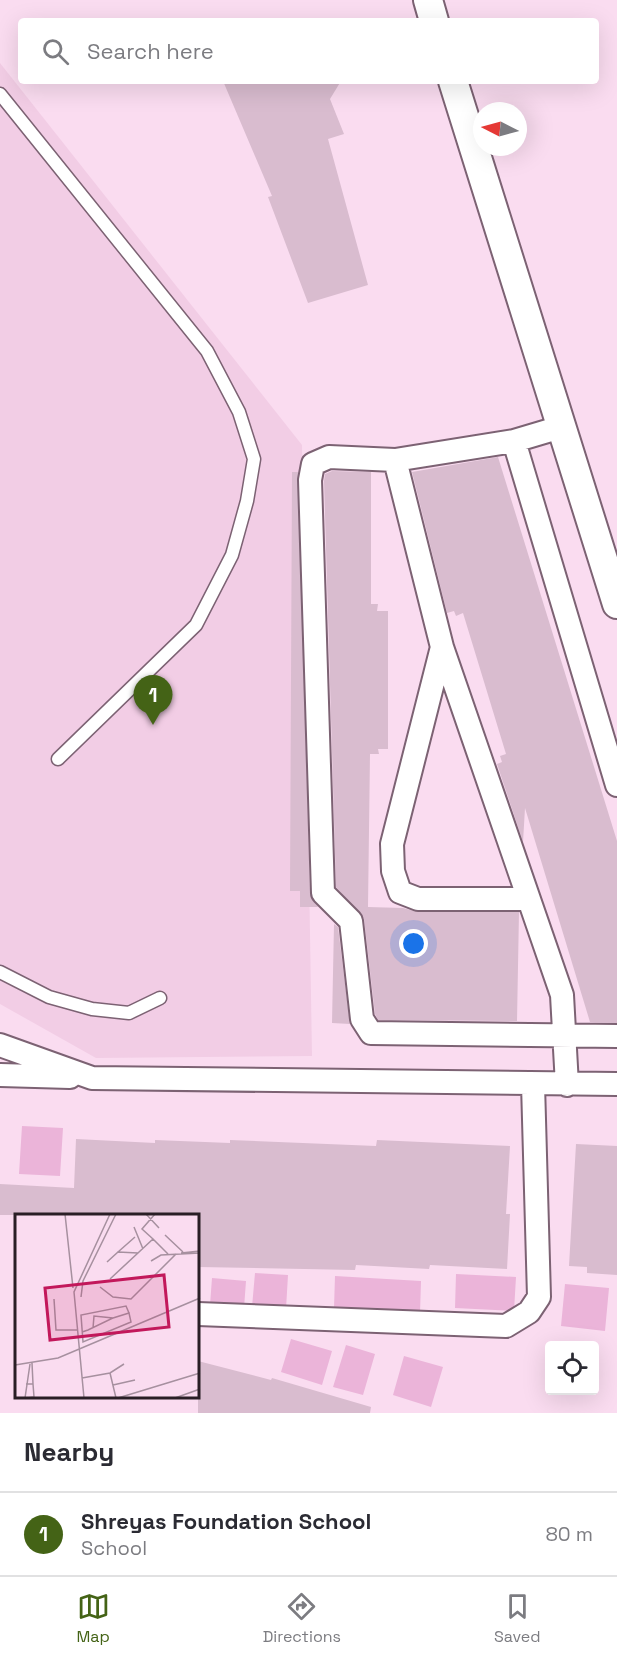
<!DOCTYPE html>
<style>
body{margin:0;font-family:"Space Grotesk",sans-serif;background:#f7f7f7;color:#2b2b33}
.controls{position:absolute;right:18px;bottom:18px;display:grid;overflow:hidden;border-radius:6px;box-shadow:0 6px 24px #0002}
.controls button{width:54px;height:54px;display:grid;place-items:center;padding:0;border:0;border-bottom:2px solid #e1e1e2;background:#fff;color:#2b2b33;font:30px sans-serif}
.compass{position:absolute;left:473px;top:102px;width:54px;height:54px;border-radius:50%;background:#fff;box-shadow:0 6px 24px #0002;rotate:276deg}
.you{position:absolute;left:414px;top:944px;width:21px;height:21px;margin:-15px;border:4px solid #fff;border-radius:50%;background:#1a73e8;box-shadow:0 0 0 9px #1a73e833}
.badge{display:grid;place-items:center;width:39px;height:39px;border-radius:50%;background:#446316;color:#fff;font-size:20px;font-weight:700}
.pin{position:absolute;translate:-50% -50px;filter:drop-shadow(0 2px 3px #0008)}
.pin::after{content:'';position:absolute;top:32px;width:21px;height:18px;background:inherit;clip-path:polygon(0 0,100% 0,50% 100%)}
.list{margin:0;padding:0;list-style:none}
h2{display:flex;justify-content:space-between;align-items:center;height:78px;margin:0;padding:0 24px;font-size:26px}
h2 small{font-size:20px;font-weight:400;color:#7c7c81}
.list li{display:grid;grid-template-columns:39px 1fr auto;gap:18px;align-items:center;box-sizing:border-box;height:84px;padding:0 24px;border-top:2px solid #e1e1e2}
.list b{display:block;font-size:22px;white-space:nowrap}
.list p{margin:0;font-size:20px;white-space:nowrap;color:#7c7c81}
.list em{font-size:20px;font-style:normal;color:#7c7c81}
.icon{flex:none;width:33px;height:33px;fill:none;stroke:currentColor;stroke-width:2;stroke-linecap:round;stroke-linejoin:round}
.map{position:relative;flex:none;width:617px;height:1413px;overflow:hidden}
.search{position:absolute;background:#fff;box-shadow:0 6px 24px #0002;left:18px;right:18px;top:18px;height:66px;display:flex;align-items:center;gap:15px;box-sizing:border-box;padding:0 21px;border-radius:6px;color:#7c7c81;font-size:22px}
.sheet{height:162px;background:#fff}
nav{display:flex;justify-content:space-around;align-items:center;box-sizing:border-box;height:84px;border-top:2px solid #e1e1e2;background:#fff;font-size:16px;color:#7c7c81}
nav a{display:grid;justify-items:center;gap:3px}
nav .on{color:#446316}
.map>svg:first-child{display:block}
.built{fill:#f2cde5}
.green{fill:#ebb4d9}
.building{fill:#d9bccf}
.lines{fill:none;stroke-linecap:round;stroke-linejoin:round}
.service-casing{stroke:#7c6273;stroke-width:15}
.minor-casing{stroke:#7c6273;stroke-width:26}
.tertiary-casing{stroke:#7c6273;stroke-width:32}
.service{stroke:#fff;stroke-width:12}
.minor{stroke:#fff;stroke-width:22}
.tertiary{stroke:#fff;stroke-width:28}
.inset-road{fill:none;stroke:#a6909f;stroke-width:1.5}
.view{fill:#c2185b;fill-opacity:0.15;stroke:#c2185b;stroke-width:3}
.inset-edge{fill:none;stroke:#291e25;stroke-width:3}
</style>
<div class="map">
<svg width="617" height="1413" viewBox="0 0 617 1413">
<rect width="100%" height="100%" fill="#fadcf0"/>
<path class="built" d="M 0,63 L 302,445 L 312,1056 L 96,1058 L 0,1004 Z"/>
<path class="green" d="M 22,1126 L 63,1128 L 60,1176 L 19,1174 Z
M 255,1273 L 288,1275 L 286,1309 L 252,1307 Z
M 456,1274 L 516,1277 L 514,1311 L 455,1308 Z
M 335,1276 L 421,1281 L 420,1313 L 334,1308 Z
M 212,1278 L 246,1281 L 244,1308 L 210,1305 Z
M 565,1284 L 609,1288 L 605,1331 L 561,1326 Z
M 291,1339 L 332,1351 L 322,1385 L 281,1372 Z
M 346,1345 L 375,1354 L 363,1395 L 333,1387 Z
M 404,1356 L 443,1367 L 431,1407 L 393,1395 Z"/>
<path class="building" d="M 223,81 L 341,81 L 330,99 L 344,134 L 328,139 L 368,285 L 308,303 L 268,197 L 272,196 Z
M 498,457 L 617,841 L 617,1023 L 590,1022 L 525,808 L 523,842 L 497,764 L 502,762 L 500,756 L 506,754 L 463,613 L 456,616 L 454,611 L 447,613 L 412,472 Z
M 332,471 L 371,472 L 371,604 L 378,604 L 377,611 L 388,611 L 388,749 L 378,749 L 379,754 L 370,754 L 368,907 L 403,908 L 418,912 L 519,912 L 517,1021 L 378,1020 L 375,1014 L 364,919 L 336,887 L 324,481 L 325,474 Z
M 292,472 L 298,472 L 310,893 L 318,907 L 300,907 L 300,891 L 290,891 Z
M 334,924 L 338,927 L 350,1024 L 332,1023 Z
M 76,1139 L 155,1143 L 155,1140 L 230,1143 L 230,1140 L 376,1146 L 377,1140 L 510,1146 L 506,1214 L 510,1214 L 507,1269 L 430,1265 L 429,1269 L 356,1265 L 355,1270 L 198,1267 L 198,1215 L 0,1215 L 0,1184 L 74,1188 Z
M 576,1144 L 617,1146 L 617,1275 L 587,1273 L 587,1267 L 569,1266 Z
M 198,1361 L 271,1380 L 272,1378 L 371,1407 L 370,1413 L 198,1413 Z"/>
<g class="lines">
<g class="service-casing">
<path id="service" d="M 0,94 L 207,351 L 239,412 L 254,459 L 247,501 L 232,555 L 196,625 L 58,759
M 0,972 L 49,997 L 92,1009 L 129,1013 L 160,998"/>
</g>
<g class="minor-casing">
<path id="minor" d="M 514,441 L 561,427
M 395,460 L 329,457 L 313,464 L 310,480 L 323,893 L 351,921 L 362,1019 L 371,1033 L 617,1036
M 442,647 L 395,460 L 514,441 L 617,785
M 527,899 L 418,899 L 400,892 L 393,871 L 392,844 L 442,647 L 562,995 L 567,1085
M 0,1045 L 92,1078 L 617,1084
M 0,1075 L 70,1077
M 198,1314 L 506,1326 L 529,1312 L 539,1297 L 533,1084"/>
</g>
<g class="tertiary-casing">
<path id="tertiary" d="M 428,0 L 434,21
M 453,81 L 617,604"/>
</g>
<use href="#service" class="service"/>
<use href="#minor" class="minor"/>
<use href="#tertiary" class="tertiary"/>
</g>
<g transform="translate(15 1214)">
<rect width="184" height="184" fill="#fadcf0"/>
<path class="inset-road" d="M 50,0 L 58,74M 131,0 L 144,14M 119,13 L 128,35M 150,21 L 168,38M 138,25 L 127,15 L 140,0M 103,38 L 120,23M 166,39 L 185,37M 136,47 L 146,41 L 185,39M 92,48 L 103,38 L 123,39M 95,65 L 138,25 L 153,40M 85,73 L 98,83 L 116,85 L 161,40M 66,83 L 68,67 L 101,0M 39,85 L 41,116 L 62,116M 98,104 L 114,99 L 116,108 L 68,128 L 66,101 L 111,92 L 114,99M 67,118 L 73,116 L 98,104 L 79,102 L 78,114M 17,149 L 18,170M 0,151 L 43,144 L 185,84M 95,159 L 101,184M 67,164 L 95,159 L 109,150M 11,170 L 18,170 L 19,183 L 12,184M 98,171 L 120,166M 10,184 L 15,150M 69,184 L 59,78 L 95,0M 103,184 L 185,159M 160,184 L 185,175"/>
<path class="view" d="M 149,61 L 154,113 L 35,126 L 30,74 Z"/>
<rect width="184" height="184" class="inset-edge"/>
</g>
</svg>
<div class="controls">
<button><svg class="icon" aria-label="locate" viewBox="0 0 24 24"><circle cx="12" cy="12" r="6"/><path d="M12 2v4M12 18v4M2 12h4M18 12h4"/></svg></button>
</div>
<svg class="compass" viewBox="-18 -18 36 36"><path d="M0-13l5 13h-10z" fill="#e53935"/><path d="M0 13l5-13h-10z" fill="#7c7c81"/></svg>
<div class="you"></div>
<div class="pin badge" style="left:153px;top:725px">1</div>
<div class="search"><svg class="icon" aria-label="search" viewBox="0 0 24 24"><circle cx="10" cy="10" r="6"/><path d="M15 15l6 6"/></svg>Search here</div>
</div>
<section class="sheet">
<h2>Nearby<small></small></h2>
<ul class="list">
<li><span class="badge">1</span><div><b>Shreyas Foundation School</b><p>School</p></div><em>80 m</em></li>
</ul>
</section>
<nav>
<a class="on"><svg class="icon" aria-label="map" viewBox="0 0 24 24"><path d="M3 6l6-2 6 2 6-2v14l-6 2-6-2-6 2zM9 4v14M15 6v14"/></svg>Map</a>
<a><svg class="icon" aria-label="directions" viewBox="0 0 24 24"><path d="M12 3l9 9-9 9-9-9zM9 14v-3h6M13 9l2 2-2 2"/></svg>Directions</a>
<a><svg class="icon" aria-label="saved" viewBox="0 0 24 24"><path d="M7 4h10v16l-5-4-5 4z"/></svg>Saved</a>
</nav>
